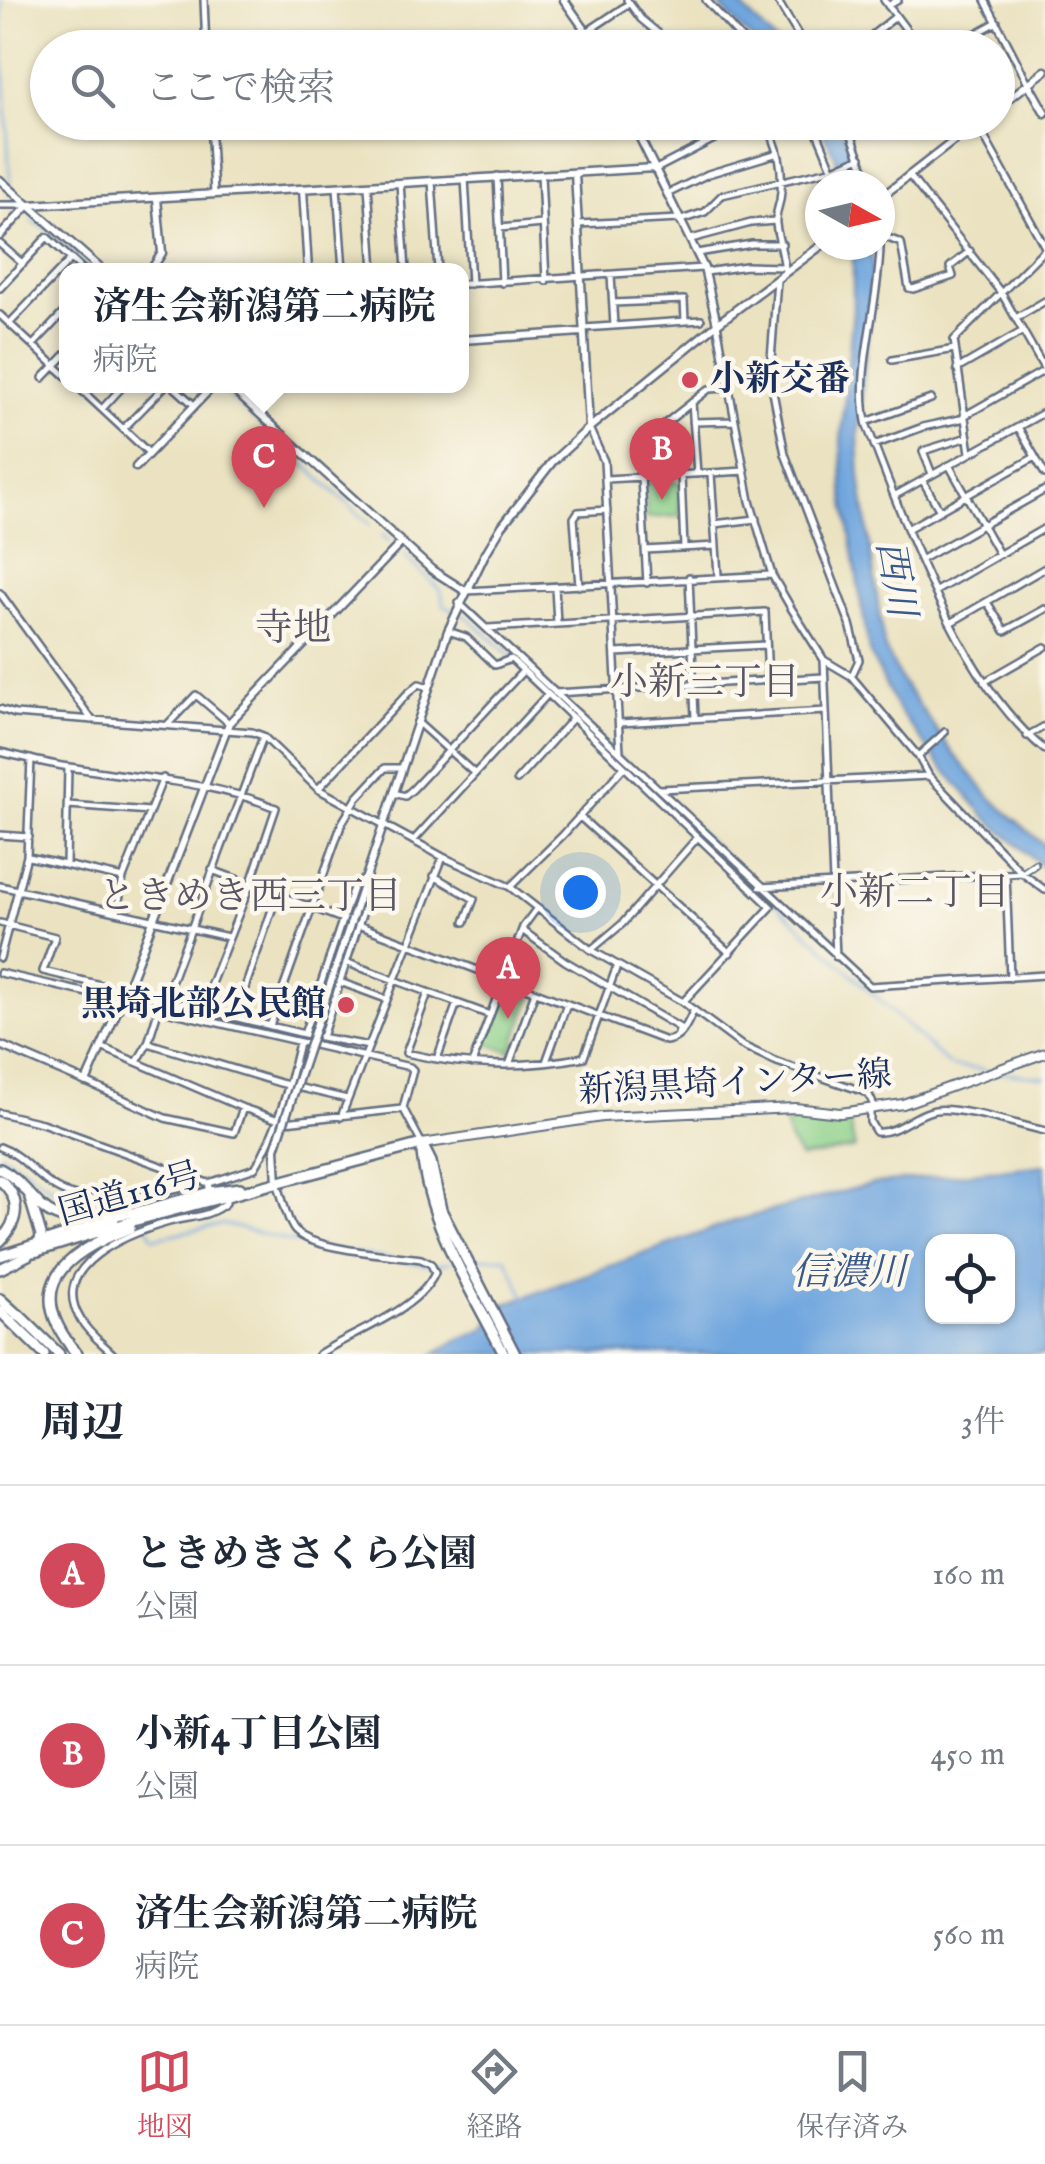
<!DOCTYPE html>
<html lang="ja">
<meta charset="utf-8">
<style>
body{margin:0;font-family:"IM FELL English","Noto Serif JP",serif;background:#f2f2f3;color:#1f2937}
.controls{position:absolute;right:30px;bottom:30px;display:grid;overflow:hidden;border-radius:20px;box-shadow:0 2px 8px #0004}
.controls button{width:90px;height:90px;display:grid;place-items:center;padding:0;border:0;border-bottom:2px solid #e0e1e3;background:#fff;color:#1f2937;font:50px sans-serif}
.compass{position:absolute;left:805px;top:170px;width:90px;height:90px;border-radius:50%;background:#fff;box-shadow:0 2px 8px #0004;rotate:98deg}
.you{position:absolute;left:580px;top:892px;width:35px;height:35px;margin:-25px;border:8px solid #fff;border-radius:50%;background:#1a73e8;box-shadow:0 0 0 15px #1a73e833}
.badge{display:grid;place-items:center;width:65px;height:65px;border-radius:50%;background:#d1495b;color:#fff;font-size:32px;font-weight:700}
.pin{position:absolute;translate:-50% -82px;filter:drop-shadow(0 2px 5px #0008)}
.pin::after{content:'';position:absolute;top:52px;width:35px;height:30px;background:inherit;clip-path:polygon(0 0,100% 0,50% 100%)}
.popup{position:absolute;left:59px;top:263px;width:410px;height:130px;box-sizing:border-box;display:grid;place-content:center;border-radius:20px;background:#fff;filter:drop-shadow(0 2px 8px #0005);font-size:32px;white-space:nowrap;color:#747a83}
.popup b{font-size:38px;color:#1f2937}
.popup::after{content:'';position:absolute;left:50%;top:100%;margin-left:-20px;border:20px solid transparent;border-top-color:#fff}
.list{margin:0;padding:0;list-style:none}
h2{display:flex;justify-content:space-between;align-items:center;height:130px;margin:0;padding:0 40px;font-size:42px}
h2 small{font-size:32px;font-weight:400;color:#747a83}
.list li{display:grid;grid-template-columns:65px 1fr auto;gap:30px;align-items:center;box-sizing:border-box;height:180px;padding:0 40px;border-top:2px solid #e0e1e3}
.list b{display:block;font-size:38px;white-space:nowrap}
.list p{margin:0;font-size:32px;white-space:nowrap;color:#747a83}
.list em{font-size:32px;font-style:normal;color:#747a83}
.icon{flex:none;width:55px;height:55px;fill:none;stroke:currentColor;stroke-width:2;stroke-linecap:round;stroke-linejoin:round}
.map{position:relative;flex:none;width:1045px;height:1354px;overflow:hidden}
.search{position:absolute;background:#fff;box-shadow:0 2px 8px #0004;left:30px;right:30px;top:30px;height:110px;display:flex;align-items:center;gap:25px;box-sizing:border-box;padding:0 35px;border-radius:55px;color:#747a83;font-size:38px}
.sheet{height:670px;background:#fff}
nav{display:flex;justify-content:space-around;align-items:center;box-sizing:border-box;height:140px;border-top:2px solid #e0e1e3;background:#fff;font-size:28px;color:#747a83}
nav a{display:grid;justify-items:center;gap:5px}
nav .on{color:#d1495b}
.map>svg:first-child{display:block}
.green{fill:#8cd089;stroke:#548074;stroke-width:2.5}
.water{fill:#70a6de;stroke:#466a9e;stroke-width:2.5;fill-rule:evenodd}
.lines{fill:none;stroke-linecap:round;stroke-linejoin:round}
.stream{stroke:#70a6de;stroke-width:2.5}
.minor-casing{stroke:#636e80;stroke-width:10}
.tertiary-casing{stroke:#636e80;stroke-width:11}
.primary-casing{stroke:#636e80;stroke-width:12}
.trunk-casing{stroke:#636e80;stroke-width:14}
.motorway-casing{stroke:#636e80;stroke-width:14}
.minor{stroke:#fff;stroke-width:5}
.tertiary{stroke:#fff;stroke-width:6}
.primary{stroke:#fff;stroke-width:8}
.trunk{stroke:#fff;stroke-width:9}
.motorway{stroke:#fff;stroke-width:9}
.tertiary-bridge-casing{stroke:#636e80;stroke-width:11;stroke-linecap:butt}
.tertiary-bridge{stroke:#fff;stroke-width:6}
.poi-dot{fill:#d1495b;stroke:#fbf7ec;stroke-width:4}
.labels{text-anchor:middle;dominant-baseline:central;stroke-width:9;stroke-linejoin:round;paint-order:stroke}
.poi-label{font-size:35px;font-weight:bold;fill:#1b2f5e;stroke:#fbf7ec;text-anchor:start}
.street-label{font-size:35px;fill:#1b2f5e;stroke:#fbf7ec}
.water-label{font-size:38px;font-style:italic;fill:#39598b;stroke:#fbf7ec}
.neighbourhood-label{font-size:38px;fill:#595565;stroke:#fbf7ec}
</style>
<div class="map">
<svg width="1045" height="1354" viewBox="0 0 1045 1354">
<rect width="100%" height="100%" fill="#fbf7ec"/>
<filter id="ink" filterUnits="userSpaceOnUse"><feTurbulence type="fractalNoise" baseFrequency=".01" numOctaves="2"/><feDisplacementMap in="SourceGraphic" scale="20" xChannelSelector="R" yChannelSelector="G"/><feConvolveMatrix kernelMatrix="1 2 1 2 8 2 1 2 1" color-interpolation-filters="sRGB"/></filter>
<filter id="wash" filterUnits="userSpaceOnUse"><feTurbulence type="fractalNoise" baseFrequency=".0048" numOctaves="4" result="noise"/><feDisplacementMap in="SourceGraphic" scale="40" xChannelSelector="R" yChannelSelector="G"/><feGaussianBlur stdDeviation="2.25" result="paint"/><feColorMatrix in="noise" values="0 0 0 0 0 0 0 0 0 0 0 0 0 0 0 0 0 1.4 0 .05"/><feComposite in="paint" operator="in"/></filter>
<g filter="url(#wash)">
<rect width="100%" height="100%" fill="#eae2c0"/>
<path class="green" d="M 647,482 L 679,482 L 680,516 L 646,518 Z
M 506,987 L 532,997 L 511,1052 L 484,1042 Z
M 784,1116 L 849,1122 L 855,1148 L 800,1158 L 789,1139 Z"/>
<path class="water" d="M 714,0 L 735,0 L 781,47 L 759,47 Z
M 818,123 L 840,123 L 863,185 L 844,185 L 836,158 Z
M 853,245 L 872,245 L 872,278 L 858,437 L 860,476 L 884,646 L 900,679 L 953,753 L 992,799 L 1045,846 L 1045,869 L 987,818 L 938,762 L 897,708 L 869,651 L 843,490 L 841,441 L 853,310 Z
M 1045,1165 L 1045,1354 L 434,1354 L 459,1339 L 484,1330 L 502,1305 L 737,1220 L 871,1184 ZM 932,1242 L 1008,1242 L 1008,1316 L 932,1316 Z"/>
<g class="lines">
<path class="stream" d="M 1,0 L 10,183
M 11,198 L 12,201
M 13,208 L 17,210
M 31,221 L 47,230 L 92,270
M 220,388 L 370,524
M 382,535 L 389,541
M 404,555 L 441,591 L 444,605 L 470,619 L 513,658
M 523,667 L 950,1066 L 986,1070
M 999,1072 L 1045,1077
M 0,1154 C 30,1166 47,1194 80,1199
M 112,1202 L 133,1209
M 145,1222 L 154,1238 L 224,1224 L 304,1245 L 427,1265
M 469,1259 L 506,1257 L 525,1298
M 435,1265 L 451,1262"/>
</g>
</g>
<g filter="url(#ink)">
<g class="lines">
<g class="minor-casing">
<path id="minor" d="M 204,0 L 206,48
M 627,0 L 641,19 L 676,48
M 706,0 L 750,48
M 777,0 L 806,48
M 884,0 L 920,48
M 985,0 L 1028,83
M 888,6 L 898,0
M 588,31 L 630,3
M 856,48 L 895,17
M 950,48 L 997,22
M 210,122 L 214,193
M 764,122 C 780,144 784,174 780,200 C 778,209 775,216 776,224 C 778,240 784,255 785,272
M 813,122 L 839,185
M 847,122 L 870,185
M 976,122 L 1045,247
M 654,170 L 747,122
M 541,174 L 546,281
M 909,175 L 1002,294 L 1045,370 L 964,416
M 497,176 L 502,283
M 465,178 L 471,284
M 432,181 L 438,270
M 400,183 L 406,270
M 368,186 L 374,270
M 337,187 L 343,270
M 667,194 L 708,174 L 778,153
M 0,205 L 26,205
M 681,220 L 705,212 L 722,195 L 834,169 L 861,157
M 578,224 L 680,219
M 500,228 L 542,224
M 880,235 L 901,243 L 909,288 L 913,289 L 953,276 L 950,267 L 970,251
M 691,239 L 751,223 L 775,221
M 0,244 L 23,264
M 880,245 C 880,303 854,371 867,426 C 908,530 958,679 1045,750
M 697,253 L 752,244 L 782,244
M 706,272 L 746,266 L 785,267
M 611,275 L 614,326
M 777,280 L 770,373 L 773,392 L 785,454 L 850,624 L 859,660 L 852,675
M 462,284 L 703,268
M 0,288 L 47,237 L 83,270
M 613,303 L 684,300 L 685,320
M 0,315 L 66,376
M 1016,318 L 1045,301
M 10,323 L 71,259
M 717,324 L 750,501 L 772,575 L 791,608 L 824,660 L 851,676 L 918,756 L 929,776 L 1022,873 L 1045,890
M 584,328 L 701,320
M 33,345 L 66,310
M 892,360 L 955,349
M 957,369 L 1023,331
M 43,378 L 66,354
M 77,386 L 149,453
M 173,386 L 194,405
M 692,402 L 697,474
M 102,409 L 123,386
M 693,422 L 735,421
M 866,422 L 931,399
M 1018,427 L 1045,474
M 589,428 L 604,461 L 620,752
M 123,429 L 165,386
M 874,445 L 923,427 L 965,418
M 970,453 L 954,340 L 1045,249
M 949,465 L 999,554
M 711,474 L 718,575
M 932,474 L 923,451 L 968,437
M 681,475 L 684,548
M 664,476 L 662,426 L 709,389 L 728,388
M 641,477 L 647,583
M 606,479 L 745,471
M 923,481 L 940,511
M 894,496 L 1045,412
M 714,524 L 756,519
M 909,528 L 1035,457
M 645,550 L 716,546
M 922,559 L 1045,490
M 689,577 L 695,718
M 579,586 L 574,518 L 578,512 L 607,510
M 555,587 L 557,623
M 466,591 L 772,575
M 936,591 L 1045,528
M 0,593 L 92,720
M 987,602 L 1005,631 L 1045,609
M 459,603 L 870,986 L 1045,975
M 950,623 L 1045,568
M 488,628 L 765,612 L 768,681
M 448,631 L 466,637 L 495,665 L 511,659 L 548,694
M 615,653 L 766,645
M 824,660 L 836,957
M 984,682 L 1045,647
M 555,693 L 824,677
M 0,709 L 15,714 L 252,732 L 263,736 L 318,789 L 443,857 L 510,887 L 591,950 L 683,1002 L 741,1045 L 777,1062 L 862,1091 L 869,1095 L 875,1108
M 417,722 L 474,773
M 619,723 L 826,711
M 168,724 L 196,695 L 229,723
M 1027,736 L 1045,726
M 0,752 C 23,757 46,764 69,767 C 140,779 209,780 276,808 L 250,885 L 201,1009
M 918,756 L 945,732
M 517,780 L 573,718
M 318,789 L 408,693 L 419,684 L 429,687
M 660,789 L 929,776
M 394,793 L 405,796 L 413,789 L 523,671
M 68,805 L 150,811
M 580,817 L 730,953
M 0,835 L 29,837
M 413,841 L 548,694 L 771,907 L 684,1001
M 29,857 L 123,878
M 66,864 L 68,767
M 212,870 L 666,1041 C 683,1039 687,1023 694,1010
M 1006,874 L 1010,978
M 434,876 L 474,899 L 465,922
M 0,886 L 228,937
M 510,887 L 563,835 L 624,767
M 760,887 L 1006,874 L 1022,873 L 1035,864
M 117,912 L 123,878 L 163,778
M 0,923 L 55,937 L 43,971 L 304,1034 L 369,1046
M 522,930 L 565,961 L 680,1028 L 678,1034
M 591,950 L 622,924 L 697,838
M 0,958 L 27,856 L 31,759
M 348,963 L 490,1015
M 0,973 L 410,1067 L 413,1070 L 403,1108 L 422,1144
M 340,982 L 386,999
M 428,993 L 406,1053 C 467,1067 523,1069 584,1057 L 617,966
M 164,1001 L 263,737
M 235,1017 L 277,895
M 270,1026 L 342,823 L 357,798 L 385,768 L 402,768
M 304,1034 L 354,885 L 365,879 L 370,890 L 322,1037
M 148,1043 L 280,1083 L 347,1099
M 101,1047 L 243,1108 L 285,1122 L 402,1109
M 437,1059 L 457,1003
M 137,1062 L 148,1043 L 158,1011
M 546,1062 L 567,1004
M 472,1064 L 523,927 L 537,908
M 509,1065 L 535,992
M 86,1082 L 165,1118 L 234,1133 L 243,1108
M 870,1109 L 870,1122 L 876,1132 C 898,1134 913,1114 935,1110 C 959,1106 1018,1125 1045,1131
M 0,1113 L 42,1123 L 208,1183 L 210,1192
M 341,1117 L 443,857
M 0,1147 C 22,1155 31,1171 50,1184 C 88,1212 146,1195 187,1186 L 195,1180
M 209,1183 L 255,1168 C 278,1131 289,1085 299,1043
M 277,1183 C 283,1197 285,1215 293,1228 C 305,1250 395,1255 421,1259 L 431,1264 L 435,1273 C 419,1310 353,1332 319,1354
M 113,1354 C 102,1343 88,1333 81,1320 C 46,1265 130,1233 169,1222 C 190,1216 208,1218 226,1203 L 226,1197"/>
</g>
<g class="tertiary-casing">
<path id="tertiary" d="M 564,0 L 598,48
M 1028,83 L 1045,113
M 998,107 L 1045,71
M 632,122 L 704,268 L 717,324
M 575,173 L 589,427
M 0,180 L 102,270
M 303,189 L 308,270
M 880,198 L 978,122
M 0,236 L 29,205 L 654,168
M 151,270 L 162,253 L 157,198
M 462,340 L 582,332
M 229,386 L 432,570 L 465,591
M 136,467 L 213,386
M 356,907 L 448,631 L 484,556 L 502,526 L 553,461 L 589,428 L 717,324 L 822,245
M 0,1045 L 86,1082 L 126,991 L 229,723 L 401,543
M 275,1149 L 277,1182"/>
</g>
<g class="primary-casing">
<path id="primary" d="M 422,1144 L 602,1117 L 795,1108 L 840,1113 L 903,1104 L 1045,1053"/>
</g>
<g class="trunk-casing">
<path id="trunk" d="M 422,1144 L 431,1162 L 441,1210 L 515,1354
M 422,1152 C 429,1226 471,1289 504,1354
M 0,1180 C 22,1198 19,1222 0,1241
M 134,1213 L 210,1192 L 240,1188
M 34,1252 L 133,1221 L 422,1144
M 0,1256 L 114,1219
M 18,1314 L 59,1354
M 77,1354 C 20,1287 65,1253 130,1228"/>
</g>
<g class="motorway-casing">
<path id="motorway" d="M 0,1169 C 18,1178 27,1193 41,1206 C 69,1232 105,1214 139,1212
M 30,1198 L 41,1235 L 38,1251
M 0,1269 L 28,1255
M 0,1299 L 20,1317
M 0,1311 L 44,1354"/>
</g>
<use href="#minor" class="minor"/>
<use href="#tertiary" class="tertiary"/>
<use href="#primary" class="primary"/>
<use href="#trunk" class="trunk"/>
<use href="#motorway" class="motorway"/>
<g class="tertiary-bridge-casing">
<path id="tertiary-bridge" d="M 275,1149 L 356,907"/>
</g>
<use href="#tertiary-bridge" class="tertiary-bridge"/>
</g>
</g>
<g class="poi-dot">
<circle cx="690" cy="380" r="10"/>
<circle cx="346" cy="1005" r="10"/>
</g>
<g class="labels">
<g class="poi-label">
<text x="710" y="380">小新交番</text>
<text x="326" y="1005" text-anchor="end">黒埼北部公民館</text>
</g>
<g class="street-label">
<text transform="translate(735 1084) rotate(-3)">新潟黒埼インター線</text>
<text transform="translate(130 1195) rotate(-16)">国道116号</text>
</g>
<g class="water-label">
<text transform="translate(894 579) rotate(80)">西川</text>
<text x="849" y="1274">信濃川</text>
</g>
<g class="neighbourhood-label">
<text x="293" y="630">寺地</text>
<text x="705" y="684">小新三丁目</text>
<text x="915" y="894">小新二丁目</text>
<text x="250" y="898">ときめき西三丁目</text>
</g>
</g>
</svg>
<div class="controls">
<button><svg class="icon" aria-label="locate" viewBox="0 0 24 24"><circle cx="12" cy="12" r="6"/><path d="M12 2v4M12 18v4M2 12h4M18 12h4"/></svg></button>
</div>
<svg class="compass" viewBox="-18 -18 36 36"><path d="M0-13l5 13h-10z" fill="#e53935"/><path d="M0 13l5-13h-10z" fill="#747a83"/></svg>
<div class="you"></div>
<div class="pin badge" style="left:508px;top:1019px">A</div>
<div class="pin badge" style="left:662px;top:500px">B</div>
<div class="pin badge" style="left:264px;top:508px">C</div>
<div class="popup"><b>済生会新潟第二病院</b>病院</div>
<div class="search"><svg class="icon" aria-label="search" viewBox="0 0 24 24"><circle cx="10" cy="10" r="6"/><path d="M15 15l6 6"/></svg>ここで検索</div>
</div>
<section class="sheet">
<h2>周辺<small>3件</small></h2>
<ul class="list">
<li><span class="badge">A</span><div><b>ときめきさくら公園</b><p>公園</p></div><em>160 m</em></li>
<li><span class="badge">B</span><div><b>小新4丁目公園</b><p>公園</p></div><em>450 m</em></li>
<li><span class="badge">C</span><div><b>済生会新潟第二病院</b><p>病院</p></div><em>560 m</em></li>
</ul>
</section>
<nav>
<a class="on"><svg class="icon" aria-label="map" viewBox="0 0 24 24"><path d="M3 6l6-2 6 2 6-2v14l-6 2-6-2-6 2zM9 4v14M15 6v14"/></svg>地図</a>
<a><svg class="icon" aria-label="directions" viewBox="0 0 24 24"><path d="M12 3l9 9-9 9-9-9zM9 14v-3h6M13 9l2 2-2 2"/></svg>経路</a>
<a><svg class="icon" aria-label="saved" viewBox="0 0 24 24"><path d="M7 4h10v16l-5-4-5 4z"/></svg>保存済み</a>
</nav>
